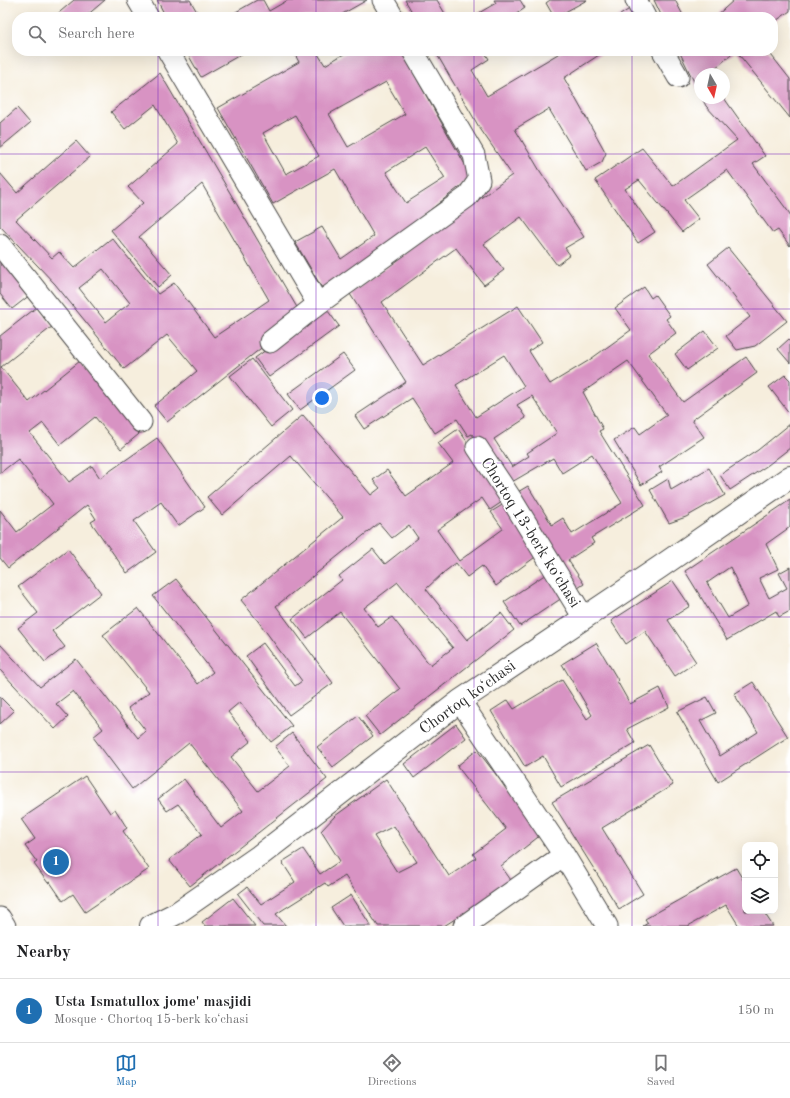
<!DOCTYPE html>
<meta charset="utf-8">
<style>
body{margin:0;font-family:"Old Standard TT",serif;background:#f6f6f6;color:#202124}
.controls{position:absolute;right:12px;bottom:12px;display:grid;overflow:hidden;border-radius:8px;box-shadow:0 4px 16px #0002}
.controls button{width:36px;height:36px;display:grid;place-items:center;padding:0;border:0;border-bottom:1px solid #e0e0e0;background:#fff;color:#202124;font:20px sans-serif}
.compass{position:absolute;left:694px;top:68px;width:36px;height:36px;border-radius:50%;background:#fff;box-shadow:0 4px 16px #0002;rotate:171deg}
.you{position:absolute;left:322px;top:398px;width:14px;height:14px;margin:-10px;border:3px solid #fff;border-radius:50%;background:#1a73e8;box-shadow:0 0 0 6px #1a73e833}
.badge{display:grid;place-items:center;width:26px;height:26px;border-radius:50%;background:#1f6fb2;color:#fff;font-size:13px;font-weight:700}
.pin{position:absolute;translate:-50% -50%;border:2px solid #fff;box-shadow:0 1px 4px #0006}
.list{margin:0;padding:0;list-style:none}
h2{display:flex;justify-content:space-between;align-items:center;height:52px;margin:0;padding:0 16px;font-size:17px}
h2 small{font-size:13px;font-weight:400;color:#757577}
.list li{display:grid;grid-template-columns:26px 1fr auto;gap:12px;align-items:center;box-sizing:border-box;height:64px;padding:0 16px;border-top:1px solid #e0e0e0}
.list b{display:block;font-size:15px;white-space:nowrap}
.list p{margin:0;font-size:13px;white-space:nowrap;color:#757577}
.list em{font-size:13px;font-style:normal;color:#757577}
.icon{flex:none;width:22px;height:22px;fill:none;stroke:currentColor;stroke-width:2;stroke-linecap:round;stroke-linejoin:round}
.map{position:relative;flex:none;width:790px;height:926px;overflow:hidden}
.search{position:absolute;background:#fff;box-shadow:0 4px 16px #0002;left:12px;right:12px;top:12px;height:44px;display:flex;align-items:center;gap:10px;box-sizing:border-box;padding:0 14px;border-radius:16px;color:#757577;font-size:15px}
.sheet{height:116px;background:#fff}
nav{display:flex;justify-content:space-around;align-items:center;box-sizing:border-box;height:56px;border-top:1px solid #e0e0e0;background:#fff;font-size:11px;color:#757577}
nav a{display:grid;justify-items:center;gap:2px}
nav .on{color:#1f6fb2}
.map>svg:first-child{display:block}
.building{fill:#d893c3;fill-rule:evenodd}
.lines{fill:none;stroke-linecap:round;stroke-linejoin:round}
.minor-casing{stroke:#494846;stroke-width:23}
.secondary-casing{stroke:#494846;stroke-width:24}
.minor{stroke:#fff;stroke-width:21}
.secondary{stroke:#fff;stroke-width:22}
.grid{fill:none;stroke:#7b2cbf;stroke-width:1;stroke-opacity:0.55}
.labels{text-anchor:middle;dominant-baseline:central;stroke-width:3;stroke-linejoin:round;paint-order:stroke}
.street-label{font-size:16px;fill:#2b2b2b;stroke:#fff}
</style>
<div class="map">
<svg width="790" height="926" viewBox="0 0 790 926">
<rect width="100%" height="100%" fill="#fff"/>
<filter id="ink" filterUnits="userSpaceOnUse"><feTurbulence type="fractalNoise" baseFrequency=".025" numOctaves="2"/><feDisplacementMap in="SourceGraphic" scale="8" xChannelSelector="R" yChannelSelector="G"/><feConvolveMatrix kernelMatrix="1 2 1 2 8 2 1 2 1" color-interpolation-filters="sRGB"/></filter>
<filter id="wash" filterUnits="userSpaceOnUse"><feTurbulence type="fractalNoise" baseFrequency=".012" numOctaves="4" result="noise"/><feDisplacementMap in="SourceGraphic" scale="16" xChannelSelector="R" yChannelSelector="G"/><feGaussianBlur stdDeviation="0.9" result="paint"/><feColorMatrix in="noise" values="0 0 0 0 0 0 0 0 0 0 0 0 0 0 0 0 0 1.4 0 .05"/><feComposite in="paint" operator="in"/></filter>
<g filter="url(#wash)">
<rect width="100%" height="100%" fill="#f6eedd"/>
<g id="blocks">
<path class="building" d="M 74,0 L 105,0 L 85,17 L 54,17 Z
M 157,0 L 190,0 L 200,17 L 166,17 Z
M 257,0 L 263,0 L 269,11 L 288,0 L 367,0 L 337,17 L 227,17 Z
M 405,0 L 437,0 L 447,17 L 415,17 Z
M 494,0 L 520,0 L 525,8 L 512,17 L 472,17 L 496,3 Z
M 550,0 L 587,0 L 556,17 L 554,17 L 546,3 Z
M 654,0 L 675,0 L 684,17 L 662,17 Z
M 734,0 L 790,0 L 790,11 L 773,23 L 773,17 L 715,17 Z
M 631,8 L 636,17 L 617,17 Z
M 186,51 L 247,51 L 201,77 Z
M 293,51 L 316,51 L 325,65 L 349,51 L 401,51 L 472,177 L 325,293 L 295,242 L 322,227 L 341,259 L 374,236 L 335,169 L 273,204 L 218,108 L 299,62 ZM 386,82 L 405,114 L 348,147 L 329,114 ZM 295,115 L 319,156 L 286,174 L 263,133 ZM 425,147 L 445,178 L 406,203 L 386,172 Z
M 435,51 L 484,51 L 489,59 L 472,70 L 487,96 L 563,51 L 605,51 L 564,78 L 606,153 L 602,162 L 586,171 L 549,109 L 515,129 L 540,171 L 584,237 L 565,248 L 570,255 L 557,265 L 521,217 L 484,244 L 504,270 L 484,285 L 456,248 L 382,302 L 423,365 L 518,306 L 542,342 L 529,351 L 550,384 L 588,361 L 631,330 L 615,308 L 644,287 L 651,298 L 655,295 L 670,316 L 666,319 L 676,333 L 648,354 L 683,402 L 746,357 L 757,373 L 692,420 L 704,437 L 659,467 L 662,472 L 641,485 L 614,440 L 635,427 L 640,434 L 667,415 L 628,361 L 583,392 L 603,429 L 599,431 L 645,505 L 591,538 L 594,543 L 568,560 L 584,584 L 572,592 L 511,496 L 528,486 L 552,525 L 563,518 L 572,534 L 622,503 L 592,454 L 562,473 L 553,458 L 505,486 L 472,434 L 468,436 L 457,419 L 435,433 L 412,398 L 364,429 L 355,416 L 406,382 L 350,294 L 512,175 L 479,127 ZM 504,355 L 524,386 L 476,417 L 456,385 ZM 532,396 L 557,433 L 527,453 L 529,456 L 512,467 L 494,439 L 526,418 L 517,405 Z
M 679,51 L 768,51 L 790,79 L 790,118 L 736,51 L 709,73 L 710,74 L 700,74 L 700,94 Z
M 160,73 L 302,316 L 167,422 L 154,406 L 197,371 L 167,335 L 124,369 L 55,284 L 0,226 L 0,173 L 17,193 L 76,141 L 90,157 L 16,220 L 52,258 L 59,252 L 74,268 L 112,238 L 158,294 L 174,283 L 214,337 L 269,300 L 202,184 L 139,237 L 172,275 L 158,287 L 111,230 L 143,203 L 128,187 L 178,144 L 155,105 L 125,129 L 111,112 ZM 103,269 L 130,303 L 106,322 L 79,288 Z
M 702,98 L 724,98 L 765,156 L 753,164 L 790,214 L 790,246 L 778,230 L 773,233 L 727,170 L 684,200 L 699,219 L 682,232 L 639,180 L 625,189 L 655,232 L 638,243 L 595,180 L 642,148 L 673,186 L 737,140 L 706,106 Z
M 17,108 L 30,123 L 0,148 L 0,123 Z
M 728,248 L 787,321 L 755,346 L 737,350 L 726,336 L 750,317 L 708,264 Z
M 0,258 L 30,295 L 12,309 L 0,294 Z
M 37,307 L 53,326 L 1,367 L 29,402 L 80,361 L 139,434 L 121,449 L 95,417 L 60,445 L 43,423 L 30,433 L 69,482 L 92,466 L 100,478 L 157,438 L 205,507 L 178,526 L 161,502 L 134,521 L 156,552 L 127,573 L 91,522 L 96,519 L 87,505 L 8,568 L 0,558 L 0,510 L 17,532 L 53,504 L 18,459 L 0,473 L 0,336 Z
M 325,307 L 339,326 L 269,377 L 255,358 Z
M 705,331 L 718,348 L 687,370 L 675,354 Z
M 789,339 L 790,340 L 790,363 L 778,349 Z
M 343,354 L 355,370 L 300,410 L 288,394 Z
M 252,359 L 292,410 L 271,427 L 230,376 Z
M 785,375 L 790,380 L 790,414 L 769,387 Z
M 303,415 L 371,495 L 380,488 L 373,480 L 387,470 L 406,496 L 453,463 L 438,443 L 458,429 L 508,498 L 490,510 L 482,498 L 437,530 L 459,561 L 503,529 L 491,512 L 507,502 L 542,552 L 496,586 L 482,566 L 467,577 L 456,563 L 443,573 L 426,589 L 467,640 L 501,613 L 514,630 L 380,735 L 365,716 L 400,689 L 340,612 L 307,638 L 292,619 L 342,580 L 339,576 L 373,549 L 385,564 L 418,538 L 409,525 L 392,538 L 379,523 L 276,606 L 333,683 L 289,715 L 246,656 L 263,643 L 295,686 L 302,681 L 258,621 L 241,600 L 343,517 L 291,456 L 222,515 L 207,497 ZM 398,582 L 453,648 L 430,665 L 392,617 L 378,627 L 364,608 Z
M 790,424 L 790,448 L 768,465 L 730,490 L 720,475 L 758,450 Z
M 709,468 L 725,495 L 686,517 L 669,523 L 650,490 L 668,479 L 671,490 Z
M 790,500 L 790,527 L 766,544 L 778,569 L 759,578 L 769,598 L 787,588 L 779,573 L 790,567 L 790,611 L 779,617 L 776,611 L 727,640 L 685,571 ZM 730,567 L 748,606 L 728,618 L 707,583 Z
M 68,549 L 101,593 L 52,631 L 65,647 L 45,662 L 18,628 L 38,613 L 18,587 Z
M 549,572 L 565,596 L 520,626 L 504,602 Z
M 176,579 L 292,726 L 271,742 L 240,702 L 228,712 L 251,741 L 231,757 L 258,791 L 290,766 L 275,747 L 292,733 L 327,779 L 190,886 L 169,860 L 202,834 L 178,804 L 167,811 L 158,799 L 184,779 L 221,828 L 243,811 L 189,743 L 132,789 L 93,737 L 103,729 L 73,691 L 56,704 L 68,717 L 55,729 L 0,670 L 0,644 L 40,687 L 76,659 L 138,738 L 146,731 L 128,708 L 149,692 L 103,635 L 138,608 L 198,684 L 213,672 L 153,596 Z
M 673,581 L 690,606 L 668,620 L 696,662 L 675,676 L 645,631 L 626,644 L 611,621 Z
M 596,643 L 618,680 L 617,681 L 630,704 L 660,688 L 669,707 L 627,729 L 635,743 L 561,787 L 543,756 L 525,767 L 491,711 L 508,700 L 514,709 L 562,680 L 587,719 L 592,715 L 562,664 Z
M 753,682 L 788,737 L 718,782 L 677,712 L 707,697 L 716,713 L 700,721 L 720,756 L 758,732 L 734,694 Z
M 0,697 L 14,711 L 0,724 Z
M 358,716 L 373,736 L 333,767 L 317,747 Z
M 456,724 L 466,738 L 414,778 L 404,764 Z
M 649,745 L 673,785 L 602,828 L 643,894 L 619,909 L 552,802 Z
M 477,750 L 542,834 L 501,866 L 513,883 L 457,923 L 455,919 L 444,926 L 378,926 L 345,876 L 328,887 L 325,883 L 276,914 L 286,926 L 263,926 L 238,894 L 247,887 L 261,904 L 295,882 L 282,862 L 303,849 L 320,874 L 340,861 L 321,831 L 335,816 L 386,779 L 449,876 L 476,858 L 473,854 L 506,829 L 457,766 ZM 394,826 L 417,862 L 397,872 L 374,836 Z
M 85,776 L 110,813 L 115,809 L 127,828 L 123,831 L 149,869 L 85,912 L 73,894 L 63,901 L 50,882 L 48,883 L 34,864 L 37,862 L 25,846 L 35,839 L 21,819 Z
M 736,868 L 745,883 L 745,911 L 763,911 L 773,926 L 739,926 L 726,905 L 688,926 L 643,926 L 648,923 L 645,919 Z
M 351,895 L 371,926 L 343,926 L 331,908 Z
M 233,898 L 255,926 L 205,926 L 202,922 Z"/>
</g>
</g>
<g filter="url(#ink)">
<use href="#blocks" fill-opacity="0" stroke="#494846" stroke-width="1"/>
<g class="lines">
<g class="minor-casing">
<path id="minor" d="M 138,0 L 148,17
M 383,0 L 393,17
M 636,0 L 645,17
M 168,51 L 318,304
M 663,51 L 678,77
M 0,245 L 141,422
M 270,342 L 318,304 L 467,197 L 479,180 L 474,155 L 413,51
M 477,447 L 512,500 L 584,618
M 460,701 L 564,855 L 607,926
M 0,918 L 5,926
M 464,926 L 564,855"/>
</g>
<g class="secondary-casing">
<path id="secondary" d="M 151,926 L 177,913 L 259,856 L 460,701 L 660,567 L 790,477"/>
</g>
<use href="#minor" class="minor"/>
<use href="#secondary" class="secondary"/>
</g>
</g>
<path class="grid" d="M 158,0 L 158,17M 316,0 L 316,17M 474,0 L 474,17M 632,0 L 632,17M 158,51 L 158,926M 316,51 L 316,926M 474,51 L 474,926M 632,51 L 632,926M 0,154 L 790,154M 0,309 L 790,309M 0,463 L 790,463M 0,617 L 790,617M 0,772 L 790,772"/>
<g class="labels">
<g class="street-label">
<text transform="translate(530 533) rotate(58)">Chortoq 13-berk koʻchasi</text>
<text transform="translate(468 698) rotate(-36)">Chortoq koʻchasi</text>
</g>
</g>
</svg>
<div class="controls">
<button><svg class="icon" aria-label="locate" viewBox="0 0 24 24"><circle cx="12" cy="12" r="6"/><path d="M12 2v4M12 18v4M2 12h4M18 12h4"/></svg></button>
<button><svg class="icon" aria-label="layers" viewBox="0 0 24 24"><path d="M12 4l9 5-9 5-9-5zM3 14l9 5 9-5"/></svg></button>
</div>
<svg class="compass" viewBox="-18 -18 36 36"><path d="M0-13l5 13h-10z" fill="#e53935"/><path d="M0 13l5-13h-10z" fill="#757577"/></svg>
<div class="you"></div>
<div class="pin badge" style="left:56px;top:862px">1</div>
<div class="search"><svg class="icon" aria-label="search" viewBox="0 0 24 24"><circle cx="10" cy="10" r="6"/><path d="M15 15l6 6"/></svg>Search here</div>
</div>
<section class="sheet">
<h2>Nearby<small></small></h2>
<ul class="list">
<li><span class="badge">1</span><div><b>Usta Ismatullox jome' masjidi</b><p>Mosque · Chortoq 15-berk koʻchasi</p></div><em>150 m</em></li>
</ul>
</section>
<nav>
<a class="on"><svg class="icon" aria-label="map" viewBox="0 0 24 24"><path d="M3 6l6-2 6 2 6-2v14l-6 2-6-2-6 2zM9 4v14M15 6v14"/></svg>Map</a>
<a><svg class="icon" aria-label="directions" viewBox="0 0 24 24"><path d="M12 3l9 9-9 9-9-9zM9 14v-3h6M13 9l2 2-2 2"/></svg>Directions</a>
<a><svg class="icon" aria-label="saved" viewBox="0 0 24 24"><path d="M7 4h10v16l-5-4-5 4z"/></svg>Saved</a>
</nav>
